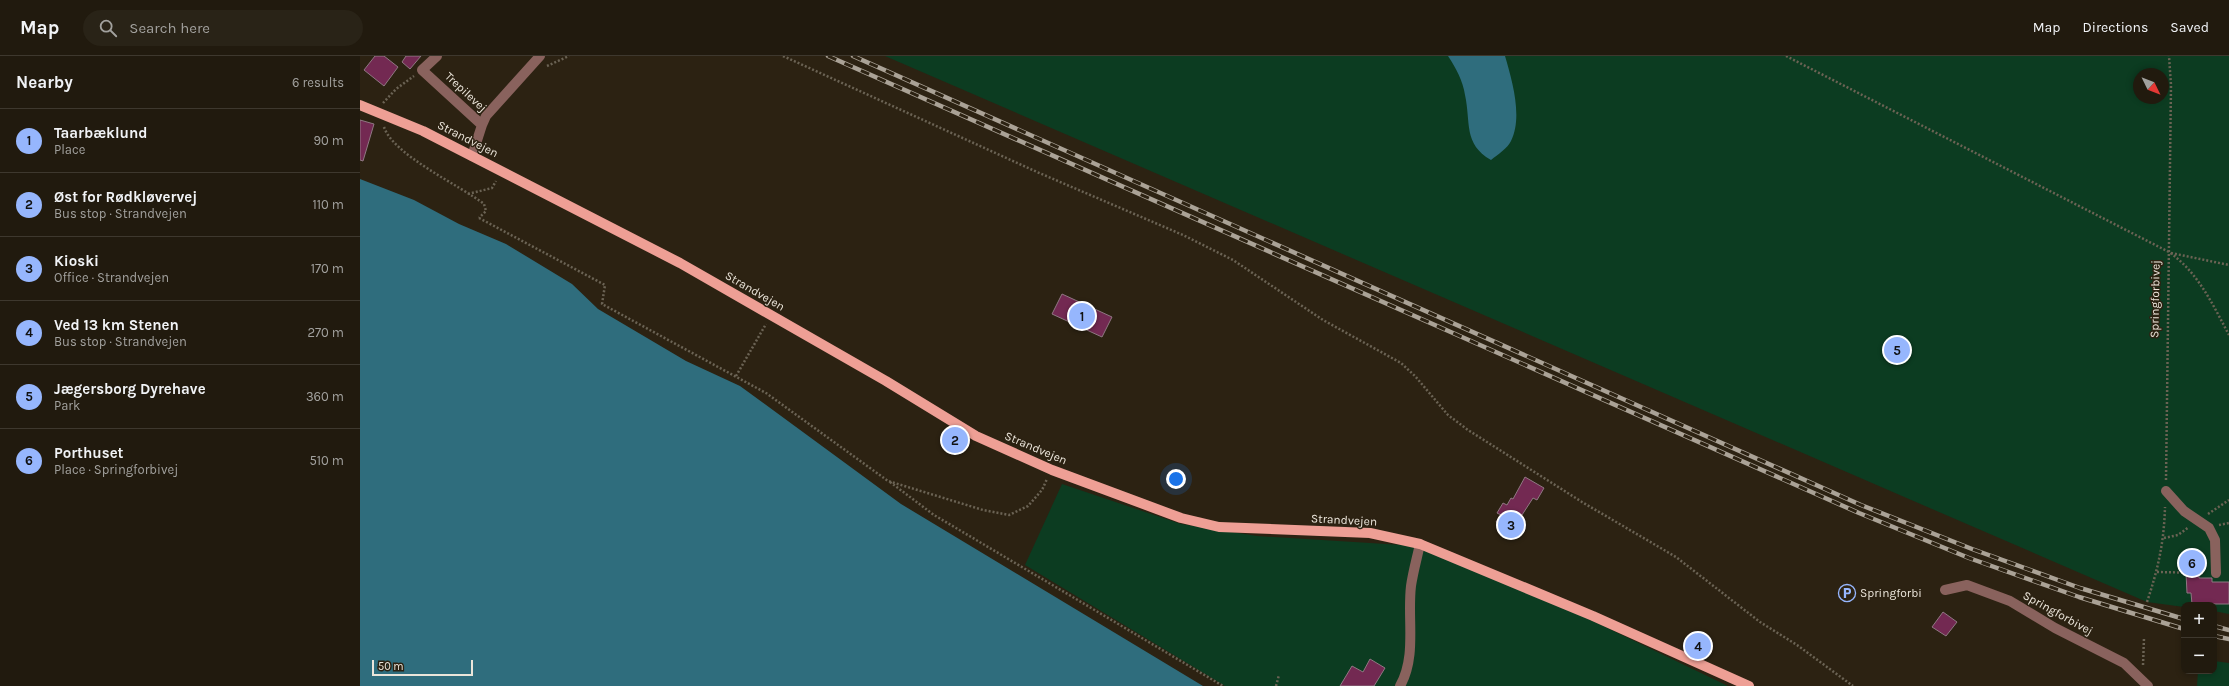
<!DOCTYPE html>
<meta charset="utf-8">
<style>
body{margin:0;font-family:Karla,sans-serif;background:#292317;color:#f1f3f6}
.controls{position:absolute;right:12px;bottom:12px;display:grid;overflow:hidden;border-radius:8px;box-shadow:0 2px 6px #0003}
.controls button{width:36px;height:36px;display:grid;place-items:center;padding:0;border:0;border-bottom:1px solid #3e382e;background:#211a0e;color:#f1f3f6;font:20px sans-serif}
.compass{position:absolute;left:1773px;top:12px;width:36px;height:36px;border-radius:50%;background:#211a0e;box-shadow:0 2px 6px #0003;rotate:133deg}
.scale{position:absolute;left:12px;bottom:10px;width:101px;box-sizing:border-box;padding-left:4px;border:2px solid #ebe5da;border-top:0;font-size:11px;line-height:14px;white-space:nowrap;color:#ebe5da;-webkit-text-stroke:3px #2c2212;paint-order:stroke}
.you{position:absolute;left:816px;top:423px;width:14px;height:14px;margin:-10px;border:3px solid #fff;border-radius:50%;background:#1a73e8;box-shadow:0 0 0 6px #1a73e833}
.badge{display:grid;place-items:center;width:26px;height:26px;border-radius:50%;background:#96b6fd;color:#111;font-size:13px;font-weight:700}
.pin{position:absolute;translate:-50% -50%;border:2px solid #fff;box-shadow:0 1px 4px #0006}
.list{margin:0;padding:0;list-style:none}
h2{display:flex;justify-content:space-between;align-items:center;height:52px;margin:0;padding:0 16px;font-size:17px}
h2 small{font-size:13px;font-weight:400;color:#a2a19e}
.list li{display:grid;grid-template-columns:26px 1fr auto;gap:12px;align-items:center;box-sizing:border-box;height:64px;padding:0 16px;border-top:1px solid #3e382e}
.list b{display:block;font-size:15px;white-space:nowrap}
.list p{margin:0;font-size:13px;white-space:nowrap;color:#a2a19e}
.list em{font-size:13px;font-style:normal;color:#a2a19e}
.icon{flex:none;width:22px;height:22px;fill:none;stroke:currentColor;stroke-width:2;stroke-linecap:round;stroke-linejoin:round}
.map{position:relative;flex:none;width:1869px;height:630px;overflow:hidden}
header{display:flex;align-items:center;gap:24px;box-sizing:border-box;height:56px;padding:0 20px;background:#211a0e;border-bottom:1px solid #3e382e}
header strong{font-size:19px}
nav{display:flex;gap:22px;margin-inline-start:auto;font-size:14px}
.search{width:280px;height:36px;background:#292317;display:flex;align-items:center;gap:10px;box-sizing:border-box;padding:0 14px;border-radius:22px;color:#a2a19e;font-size:15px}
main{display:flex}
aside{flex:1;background:#211a0e}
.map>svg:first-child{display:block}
.green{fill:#0c3c21;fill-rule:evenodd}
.water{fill:#2f6d7d}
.building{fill:#732952;stroke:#8f7882}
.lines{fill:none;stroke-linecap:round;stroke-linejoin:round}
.path{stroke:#6b6354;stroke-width:2.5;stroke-dasharray:2 2;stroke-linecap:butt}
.minor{stroke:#89625d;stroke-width:10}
.major{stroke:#ee9f95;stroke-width:10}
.rail-casing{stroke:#aaa296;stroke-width:4.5}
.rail{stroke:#2c2212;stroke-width:3;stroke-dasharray:9;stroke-linecap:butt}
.labels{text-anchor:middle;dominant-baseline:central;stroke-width:3;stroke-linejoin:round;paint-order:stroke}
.street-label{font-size:12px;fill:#ebe5da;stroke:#2c2212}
.poi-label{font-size:12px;fill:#ebe5da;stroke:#2c2212;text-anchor:start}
</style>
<header>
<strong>Map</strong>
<div class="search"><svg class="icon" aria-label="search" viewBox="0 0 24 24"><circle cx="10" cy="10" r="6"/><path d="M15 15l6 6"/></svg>Search here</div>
<nav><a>Map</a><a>Directions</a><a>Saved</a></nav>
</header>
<main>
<aside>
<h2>Nearby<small>6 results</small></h2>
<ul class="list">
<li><span class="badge">1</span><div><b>Taarbæklund</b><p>Place</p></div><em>90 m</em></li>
<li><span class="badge">2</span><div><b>Øst for Rødkløvervej</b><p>Bus stop · Strandvejen</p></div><em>110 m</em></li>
<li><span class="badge">3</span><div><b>Kioski</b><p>Office · Strandvejen</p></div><em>170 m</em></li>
<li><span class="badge">4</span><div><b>Ved 13 km Stenen</b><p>Bus stop · Strandvejen</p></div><em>270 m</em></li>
<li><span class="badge">5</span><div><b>Jægersborg Dyrehave</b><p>Park</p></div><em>360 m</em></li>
<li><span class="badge">6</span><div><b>Porthuset</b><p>Place · Springforbivej</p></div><em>510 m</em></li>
</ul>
</aside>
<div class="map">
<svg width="1869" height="630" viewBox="0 0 1869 630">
<rect width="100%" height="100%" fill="#2c2212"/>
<path class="green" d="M 525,0 L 1869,0 L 1869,558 L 1854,555 L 1854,549 L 1824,549 L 1824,551 L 1787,546 ZM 1779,18 L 1803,18 L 1803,42 L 1779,42 Z
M 702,428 L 821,468 L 897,480 L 1058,490 L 1210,554 L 1368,630 L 865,630 L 665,509 Z
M 1854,605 L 1869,607 L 1869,630 L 1837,630 L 1838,615 L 1854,615 Z"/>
<path class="water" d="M 1088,0 L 1145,0 C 1152,24 1163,61 1151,85 C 1148,92 1137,99 1131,104 C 1103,88 1111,66 1105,39 C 1103,25 1096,12 1088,0 Z
M 0,123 L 54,144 L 99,168 L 146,188 L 212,228 L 238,253 L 326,305 L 380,330 L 541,448 L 843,630 L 0,630 Z"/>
<path class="building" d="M 15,0 L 24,0 L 38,11 L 24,30 L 4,14 Z
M 46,0 L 61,0 L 50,13 L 42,6 Z
M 0,64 L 14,68 L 3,105 L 0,104 Z
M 702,238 L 752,261 L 742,281 L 692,258 Z
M 1165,421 L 1184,432 L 1177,444 L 1173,442 L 1149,479 L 1142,475 L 1141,469 L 1136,466 L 1141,459 L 1137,457 L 1143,447 L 1147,449 L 1151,442 L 1153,443 Z
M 1825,497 L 1839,498 L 1839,522 L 1852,522 L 1852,526 L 1869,526 L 1869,548 L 1832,548 L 1831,537 L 1827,537 Z
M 1583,556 L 1597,566 L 1586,580 L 1572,571 Z
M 1010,603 L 1025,612 L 1014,630 L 980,630 L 992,610 L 1003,616 Z"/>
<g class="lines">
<path class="path" d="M 423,0 L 677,116 L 823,179 L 873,204 L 963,264 L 1041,307 L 1055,320 L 1088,359 L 1108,374 L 1222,446 L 1316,501 L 1400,566 L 1437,589 L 1493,630
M 1426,0 L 1809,196 C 1838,216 1853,249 1869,279
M 187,10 L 209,0
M 23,47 L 36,33 L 54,20
M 24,71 C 33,99 101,130 124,148 L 126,155 L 119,162
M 108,138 L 132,132 L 136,125
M 119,162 L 245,229 L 242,248 L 406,337 L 528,425 L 623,454 L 649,459 L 668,450 L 682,434 L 687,423
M 1811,197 L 1869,209
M 376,320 L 406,268
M 1806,424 L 1811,29 L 1809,0
M 530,426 L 574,459 L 863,630
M 1848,458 L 1869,444
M 1859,469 L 1869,467
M 1804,482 L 1818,479 L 1829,471
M 1797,516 L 1845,517
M 1787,546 C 1798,513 1804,487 1805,451
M 1783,609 L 1784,582
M 916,630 L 919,619"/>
<path class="minor" d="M 77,0 L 62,14 L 122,69 L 112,100
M 122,69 L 126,60 L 180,0
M 1806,435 L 1824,455 L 1849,472 L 1855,484 L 1856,517
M 1585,534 L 1607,529 L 1650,545 L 1695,572 L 1764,607 L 1788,630
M 1040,630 C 1057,600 1047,563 1051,530 C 1053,516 1057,502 1060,488"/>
<path class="major" d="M 0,49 L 63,75 L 320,207 L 526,325 L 616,380 L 692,414 L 821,462 L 859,471 L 1010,477 L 1060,488 L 1233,560 L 1389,630"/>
<g class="rail-casing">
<path id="rail" d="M 468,0 L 1499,457 L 1609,502 L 1719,541 L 1824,573
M 493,0 L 1501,449 L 1612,493 L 1720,532 L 1824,563
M 1854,570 L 1869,574
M 1854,580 L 1869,583"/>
</g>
<use href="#rail" class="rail"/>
</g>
<defs>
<g id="parking-ring" transform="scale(0.9)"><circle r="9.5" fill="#2c2212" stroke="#96b6fd" stroke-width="1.5"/><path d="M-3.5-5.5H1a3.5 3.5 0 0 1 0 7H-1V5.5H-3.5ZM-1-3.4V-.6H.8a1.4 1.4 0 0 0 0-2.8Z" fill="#96b6fd"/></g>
</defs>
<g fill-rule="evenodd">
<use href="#parking-ring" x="1487" y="537"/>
</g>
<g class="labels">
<g class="street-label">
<text transform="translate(106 36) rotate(43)">Trepilevej</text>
<text transform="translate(108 83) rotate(27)">Strandvejen</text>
<text transform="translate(395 235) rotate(30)">Strandvejen</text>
<text transform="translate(1795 243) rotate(-89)">Springforbivej</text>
<text transform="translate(676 392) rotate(23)">Strandvejen</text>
<text transform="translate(984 464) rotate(3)">Strandvejen</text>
<text transform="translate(1698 557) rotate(29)">Springforbivej</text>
</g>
<g class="poi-label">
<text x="1500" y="537">Springforbi</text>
</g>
</g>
</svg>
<div class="controls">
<button>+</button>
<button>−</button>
</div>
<svg class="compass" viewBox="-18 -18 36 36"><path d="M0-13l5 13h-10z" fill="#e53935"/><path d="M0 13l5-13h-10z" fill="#a2a19e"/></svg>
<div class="scale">50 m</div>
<div class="you"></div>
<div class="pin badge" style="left:722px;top:260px">1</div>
<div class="pin badge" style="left:595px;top:384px">2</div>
<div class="pin badge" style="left:1151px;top:469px">3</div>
<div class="pin badge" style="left:1338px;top:590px">4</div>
<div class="pin badge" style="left:1537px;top:294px">5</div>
<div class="pin badge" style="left:1832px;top:507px">6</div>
</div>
</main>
